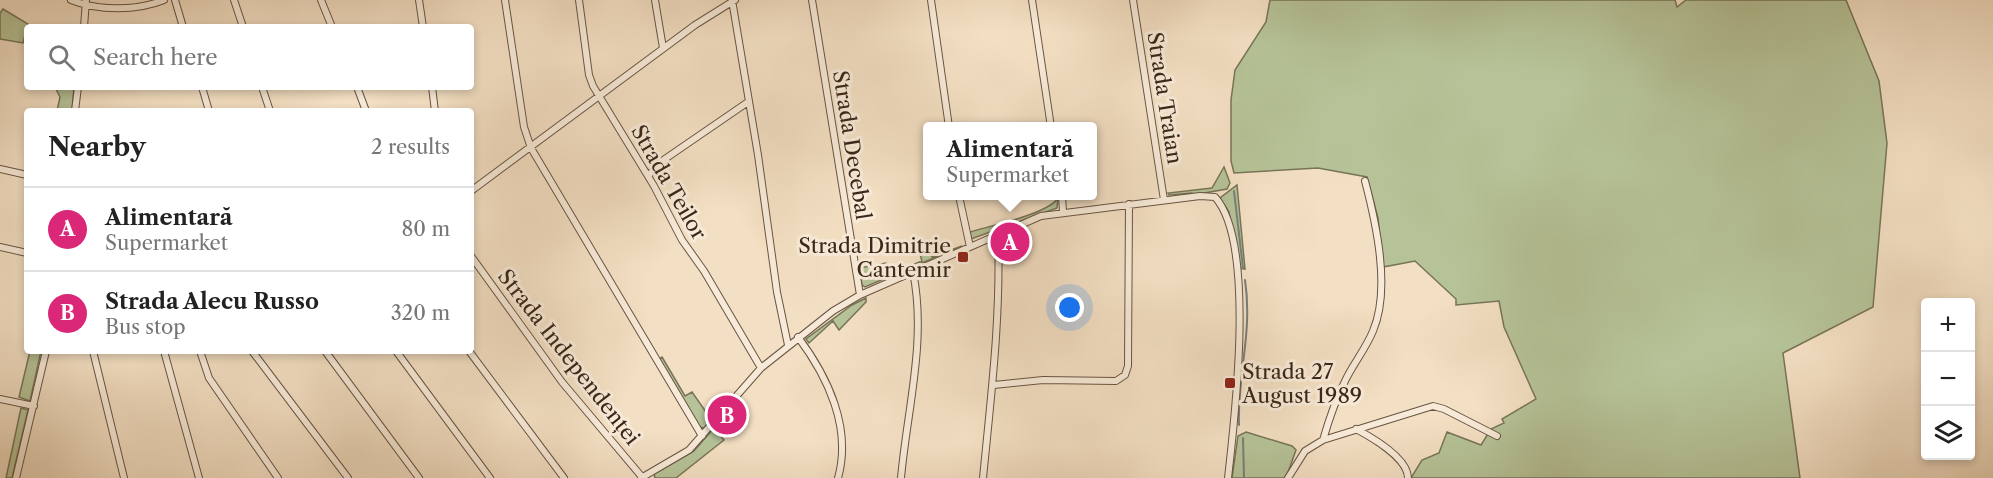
<!DOCTYPE html>
<meta charset="utf-8">
<style>
body{margin:0;font-family:"Libre Caslon Text",serif;background:#f2f2f2;color:#222}
.controls{position:absolute;right:18px;bottom:18px;display:grid;overflow:hidden;border-radius:6px;box-shadow:0 3px 9px #0003}
.controls button{width:54px;height:54px;display:grid;place-items:center;padding:0;border:0;border-bottom:2px solid #e0e0e0;background:#fff;color:#222;font:30px sans-serif}
.you{position:absolute;left:1070px;top:308px;width:21px;height:21px;margin:-15px;border:4px solid #fff;border-radius:50%;background:#1a73e8;box-shadow:0 0 0 9px #1a73e833}
.badge{display:grid;place-items:center;width:39px;height:39px;border-radius:50%;background:#db2777;color:#fff;font-size:20px;font-weight:700}
.pin{position:absolute;translate:-50% -50%;border:3px solid #fff;box-shadow:0 2px 6px #0006}
.popup{position:absolute;left:923px;top:122px;width:174px;height:78px;box-sizing:border-box;display:grid;place-content:center;border-radius:6px;background:#fff;filter:drop-shadow(0 2px 4px #0005);font-size:20px;white-space:nowrap;color:#767676}
.popup b{font-size:22px;color:#222}
.popup::after{content:'';position:absolute;left:50%;top:100%;margin-left:-12px;border:12px solid transparent;border-top-color:#fff}
.list{margin:0;padding:0;list-style:none}
h2{display:flex;justify-content:space-between;align-items:center;height:78px;margin:0;padding:0 24px;font-size:26px}
h2 small{font-size:20px;font-weight:400;color:#767676}
.list li{display:grid;grid-template-columns:39px 1fr auto;gap:18px;align-items:center;box-sizing:border-box;height:84px;padding:0 24px;border-top:2px solid #e0e0e0}
.list b{display:block;font-size:22px;white-space:nowrap}
.list p{margin:0;font-size:20px;white-space:nowrap;color:#767676}
.list em{font-size:20px;font-style:normal;color:#767676}
.icon{flex:none;width:33px;height:33px;fill:none;stroke:currentColor;stroke-width:2;stroke-linecap:round;stroke-linejoin:round}
.map{position:relative;flex:none;width:1993px;height:478px;overflow:hidden}
.search{position:absolute;background:#fff;box-shadow:0 3px 9px #0003;left:24px;top:24px;width:450px;height:66px;display:flex;align-items:center;gap:15px;box-sizing:border-box;padding:0 21px;border-radius:6px;color:#767676;font-size:22px}
.panel{position:absolute;background:#fff;box-shadow:0 3px 9px #0003;left:24px;top:108px;width:450px;height:246px;border-radius:6px}
.map>svg:first-child{display:block}
.green{fill:#b6c398;stroke:#787458;stroke-width:1.5}
.lines{fill:none;stroke-linecap:round;stroke-linejoin:round}
.stream{stroke:#787f7c;stroke-width:2}
.minor-casing{stroke:#695443;stroke-width:8}
.minor{stroke:#f7ead8;stroke-width:6}
.poi-dot{fill:#8f2418;stroke:#f7ead8;stroke-width:2}
.labels{text-anchor:middle;dominant-baseline:central;stroke-width:6;stroke-linejoin:round;paint-order:stroke}
.street-label{font-size:21px;fill:#3b2618;stroke:#f7ead8}
.poi-label{font-size:21px;fill:#3b2618;stroke:#f7ead8;text-anchor:end}
</style>
<div class="map">
<svg width="1993" height="478" viewBox="0 0 1993 478">
<rect width="100%" height="100%" fill="#f3dfc3"/>
<filter id="stains"><feTurbulence type="fractalNoise" baseFrequency=".00333" numOctaves="4"/><feColorMatrix values="0 0 0 0 .2 0 0 0 0 .09 0 0 0 0 .02 0 0 0 .5 -.17"/></filter>
<radialGradient id="worn" r=".72"><stop offset=".6" stop-color="#630" stop-opacity="0"/><stop offset="1" stop-color="#630" stop-opacity=".3"/></radialGradient>
<path class="green" d="M 1270,0 L 1675,0 L 1677,7 L 1686,0 L 1846,0 L 1879,81 L 1887,143 L 1873,307 L 1783,353 L 1800,478 L 1411,478 L 1422,460 L 1439,453 L 1447,432 L 1481,445 L 1491,429 L 1504,423 L 1502,419 L 1536,399 L 1504,327 L 1499,301 L 1456,305 L 1456,299 L 1415,261 L 1383,267 L 1378,218 L 1367,177 L 1318,168 L 1234,173 L 1231,161 L 1231,100 L 1235,70 L 1266,22 Z
M 3,9 L 28,24 L 23,43 L 0,39 L 0,13 Z
M 55,87 L 74,87 L 72,111 L 57,111 L 60,97 Z
M 1224,167 L 1230,183 L 1227,189 L 1193,195 L 1192,193 L 1169,195 L 1168,193 L 1212,188 Z
M 1237,185 L 1245,269 L 1239,268 L 1229,212 L 1220,198 Z
M 1058,198 L 1057,208 L 971,239 L 970,232 C 990,226 1048,214 1058,198 Z
M 962,246 L 865,287 L 862,285 L 859,268 L 886,263 L 892,273 L 922,261 L 919,251 L 929,248 L 932,257 Z
M 866,298 L 866,302 L 839,330 L 833,321 L 809,343 L 806,339 L 852,305 Z
M 30,351 L 41,351 L 30,401 L 19,397 Z
M 662,357 L 685,396 L 692,392 L 711,419 L 705,428 L 698,427 L 658,360 Z
M 21,408 L 28,410 L 12,478 L 6,478 Z
M 714,428 L 724,440 L 676,478 L 655,478 L 654,474 L 694,451 Z
M 1246,432 L 1292,446 L 1296,450 L 1286,478 L 1232,478 L 1238,436 Z"/>
<g class="lines">
<path class="stream" d="M 1234,191 L 1243,268
M 1239,425 C 1237,375 1253,333 1245,280
M 1243,438 L 1244,478"/>
<g class="minor-casing">
<path id="minor" d="M 71,0 C 98,11 137,11 164,0
M 175,0 L 183,27
M 234,0 L 243,27
M 321,0 L 332,27
M 419,0 L 423,27
M 505,0 L 524,127 L 531,148 L 702,436
M 579,0 L 589,75 L 593,86 L 654,186 L 682,240 L 704,271 L 761,368
M 655,0 L 663,48
M 732,0 L 758,155 L 777,292 L 788,345
M 812,0 L 860,295
M 931,0 L 949,127
M 1032,0 L 1051,127
M 1133,0 L 1164,200
M 84,27 L 86,0
M 202,87 L 209,111
M 262,87 L 270,111
M 357,87 L 366,111
M 432,87 L 435,111
M 75,111 L 78,87
M 0,169 L 27,175
M 648,176 L 662,161 L 748,102
M 471,191 L 695,25 L 735,0
M 959,196 L 970,247
M 1062,196 L 1063,212
M 0,247 L 27,253
M 471,256 L 562,382 L 642,477
M 798,337 C 828,377 852,428 838,478
M 93,351 L 124,478
M 164,351 L 199,478
M 200,351 L 209,378 L 278,478
M 252,351 L 348,478
M 325,351 L 419,478
M 396,351 L 490,478
M 469,351 L 564,478
M 994,385 L 1043,380 L 1116,381 L 1125,375 L 1128,366 L 1129,204
M 0,399 L 34,406
M 1356,429 C 1371,437 1408,458 1408,478
M 1323,440 C 1329,419 1336,399 1346,379 C 1354,363 1366,348 1373,331 C 1391,289 1376,223 1365,181
M 16,478 L 46,351
M 641,478 L 689,450 L 761,368 L 833,311 L 860,295 L 1041,216 L 1200,196 L 1215,197 C 1256,243 1235,416 1228,478
M 901,478 C 907,410 927,340 913,272
M 983,478 C 991,396 1001,317 998,234
M 1288,478 L 1305,451 L 1323,440 L 1433,406 L 1444,409 L 1497,436"/>
</g>
<use href="#minor" class="minor"/>
</g>
<g class="poi-dot">
<rect x="957" y="251" width="12" height="12" rx="3"/>
<rect x="1224" y="377" width="12" height="12" rx="3"/>
</g>
<g class="labels">
<g class="street-label">
<text transform="translate(1165 98) rotate(81)">Strada Traian</text>
<text transform="translate(852 145) rotate(81)">Strada Decebal</text>
<text transform="translate(669 182) rotate(60)">Strada Teilor</text>
<text transform="translate(569 357) rotate(52)">Strada Independenței</text>
</g>
<g class="poi-label">
<text x="951" y="245">Strada Dimitrie<tspan x="951" dy="24">Cantemir</tspan></text>
<text x="1242" y="371" text-anchor="start">Strada 27<tspan x="1242" dy="24">August 1989</tspan></text>
</g>
</g>
<rect width="100%" height="100%" filter="url(#stains)"/>
<rect width="100%" height="100%" fill="url(#worn)"/>
</svg>
<div class="controls">
<button>+</button>
<button>−</button>
<button><svg class="icon" aria-label="layers" viewBox="0 0 24 24"><path d="M12 4l9 5-9 5-9-5zM3 14l9 5 9-5"/></svg></button>
</div>
<div class="you"></div>
<div class="pin badge" style="left:1010px;top:242px">A</div>
<div class="popup"><b>Alimentară</b>Supermarket</div>
<div class="pin badge" style="left:727px;top:415px">B</div>
<div class="search"><svg class="icon" aria-label="search" viewBox="0 0 24 24"><circle cx="10" cy="10" r="6"/><path d="M15 15l6 6"/></svg>Search here</div>
<section class="panel">
<h2>Nearby<small>2 results</small></h2>
<ul class="list">
<li><span class="badge">A</span><div><b>Alimentară</b><p>Supermarket</p></div><em>80 m</em></li>
<li><span class="badge">B</span><div><b>Strada Alecu Russo</b><p>Bus stop</p></div><em>320 m</em></li>
</ul>
</section>
</div>
